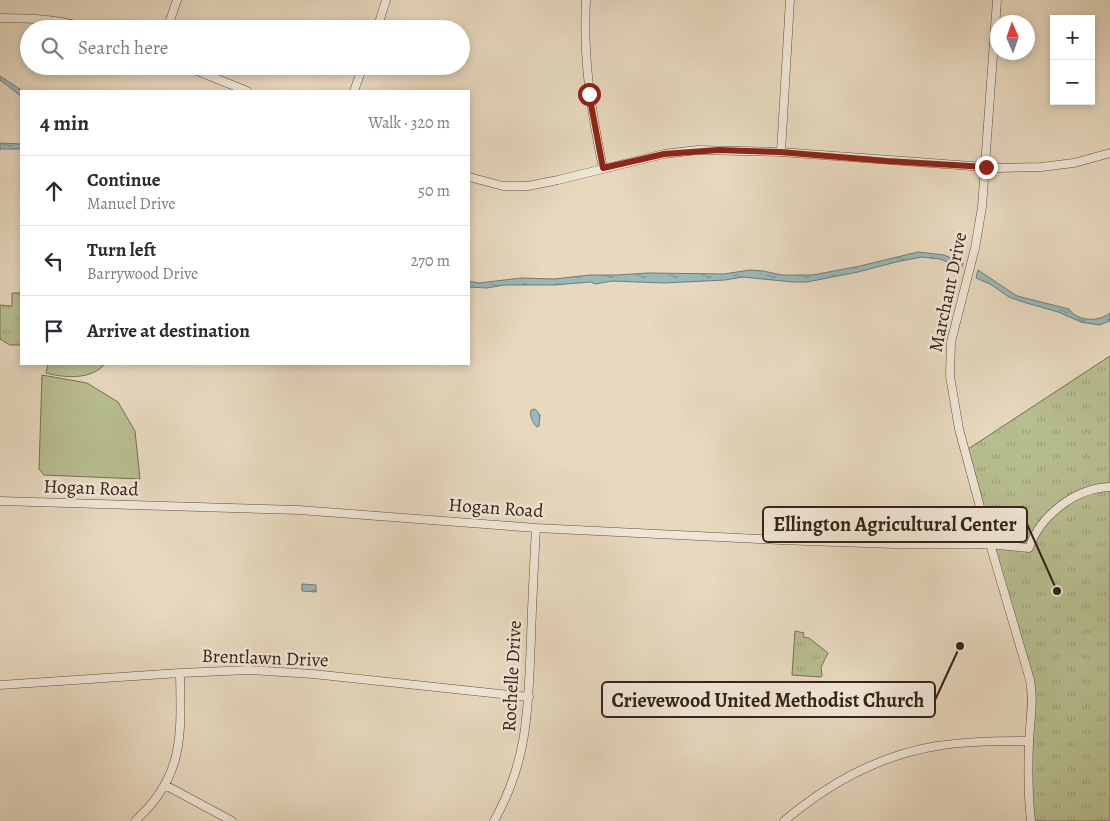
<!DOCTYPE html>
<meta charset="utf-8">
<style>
body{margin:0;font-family:Alegreya,serif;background:#f7f7f7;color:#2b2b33}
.controls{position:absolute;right:15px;top:15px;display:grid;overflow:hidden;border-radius:0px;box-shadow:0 2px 8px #0003}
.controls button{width:45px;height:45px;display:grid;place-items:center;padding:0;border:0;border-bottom:1px solid #e1e1e2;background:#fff;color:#2b2b33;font:25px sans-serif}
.compass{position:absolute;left:990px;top:15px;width:45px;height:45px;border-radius:50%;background:#fff;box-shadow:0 2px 8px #0003;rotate:358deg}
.stop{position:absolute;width:15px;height:15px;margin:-11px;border:4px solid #8f2418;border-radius:50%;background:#fff}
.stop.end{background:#8f2418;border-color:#fff;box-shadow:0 1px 5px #0008}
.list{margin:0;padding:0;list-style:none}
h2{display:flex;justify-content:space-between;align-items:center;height:65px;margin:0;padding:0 20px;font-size:21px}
h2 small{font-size:16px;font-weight:400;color:#7c7c81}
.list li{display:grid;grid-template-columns:32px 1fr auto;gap:15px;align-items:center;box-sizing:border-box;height:70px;padding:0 20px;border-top:1px solid #e1e1e2}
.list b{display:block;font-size:19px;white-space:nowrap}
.list p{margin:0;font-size:16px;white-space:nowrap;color:#7c7c81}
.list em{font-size:16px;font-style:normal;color:#7c7c81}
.icon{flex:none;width:28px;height:28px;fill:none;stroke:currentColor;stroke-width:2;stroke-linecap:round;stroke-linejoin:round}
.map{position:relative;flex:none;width:1110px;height:821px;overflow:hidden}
.search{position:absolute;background:#fff;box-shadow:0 2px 8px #0003;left:20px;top:20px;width:450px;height:55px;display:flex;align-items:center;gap:12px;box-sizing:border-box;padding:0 18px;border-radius:28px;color:#7c7c81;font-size:19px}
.panel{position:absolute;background:#fff;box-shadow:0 2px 8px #0003;left:20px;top:90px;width:450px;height:275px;border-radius:0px}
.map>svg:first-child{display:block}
.grass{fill:url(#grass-tufts);stroke:#767053}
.pitch{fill:#b7be90;stroke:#767053}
.water{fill:url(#water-ripples);stroke:#707c78}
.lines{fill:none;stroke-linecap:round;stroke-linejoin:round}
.street-casing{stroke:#625040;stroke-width:9}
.street{stroke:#efe6d5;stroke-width:8}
.route{stroke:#8f2418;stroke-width:6}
.labels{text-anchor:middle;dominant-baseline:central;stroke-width:5;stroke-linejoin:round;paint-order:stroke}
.street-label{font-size:19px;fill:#352316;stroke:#efe6d5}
.leader{fill:none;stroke:#352316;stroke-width:2}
.callout-dot{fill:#352316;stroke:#efe6d5;stroke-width:2}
.callout{fill:#efe6d5;stroke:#352316;stroke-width:2}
.callout-label{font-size:20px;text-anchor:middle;font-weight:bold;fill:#352316}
</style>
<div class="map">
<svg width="1110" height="821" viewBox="0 0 1110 821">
<defs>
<pattern id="grass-tufts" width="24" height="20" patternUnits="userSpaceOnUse" patternTransform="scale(1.25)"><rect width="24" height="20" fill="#b7be90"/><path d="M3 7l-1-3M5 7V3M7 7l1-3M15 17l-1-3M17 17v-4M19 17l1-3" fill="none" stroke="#9ea37b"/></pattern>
<pattern id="water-ripples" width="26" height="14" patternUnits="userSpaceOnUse" patternTransform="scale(1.25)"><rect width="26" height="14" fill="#98b8b9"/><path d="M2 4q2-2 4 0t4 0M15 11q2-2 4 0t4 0" fill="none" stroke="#7d9595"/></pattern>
</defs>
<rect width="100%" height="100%" fill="#e7d8be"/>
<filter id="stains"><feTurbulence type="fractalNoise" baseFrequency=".004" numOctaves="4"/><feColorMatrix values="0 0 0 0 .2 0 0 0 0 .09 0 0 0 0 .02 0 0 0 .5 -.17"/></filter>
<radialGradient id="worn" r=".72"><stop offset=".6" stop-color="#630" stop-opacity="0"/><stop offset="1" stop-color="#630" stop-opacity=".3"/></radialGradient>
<path class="grass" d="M 12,293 L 21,293 L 21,345 L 10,345 L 0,339 L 0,305 L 12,306 Z
M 1110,356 L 1110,821 L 1031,821 L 1032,697 L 965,451 Z
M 795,631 L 804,633 L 803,637 L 809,638 L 828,653 L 821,667 L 822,676 L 821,677 L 792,675 Z"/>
<path class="pitch" d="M 48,364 L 105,364 C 91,380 65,378 46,373 Z
M 42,375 L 87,383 L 118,402 L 135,431 L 140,479 L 44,475 L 39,469 Z"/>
<path class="water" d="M 0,76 L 21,90 L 21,96 L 0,80 Z
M 0,143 L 21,144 L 21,149 L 0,149 Z
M 918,252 L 944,255 L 963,263 L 961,270 L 950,263 L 940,259 L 922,257 L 896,262 L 858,272 L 807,282 L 793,282 L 743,277 L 725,280 L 664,283 L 612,281 L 595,284 L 591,282 L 554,285 L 504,285 L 487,288 L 469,287 L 469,281 L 479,283 L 521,278 L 554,279 L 590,275 L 617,275 L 648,273 L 724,274 L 750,270 L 763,271 L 782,275 L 813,275 L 860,266 Z
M 978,270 L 1017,296 L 1069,309 C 1078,322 1099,322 1110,313 L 1110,321 L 1099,325 L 1081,322 L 1058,312 L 1023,302 L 1009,297 L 990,284 L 976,278 Z
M 534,409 L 536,410 L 540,415 L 539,426 L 537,427 C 533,424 529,415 531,410 Z
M 302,584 L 316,585 L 316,592 L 302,591 Z"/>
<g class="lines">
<g class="street-casing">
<path id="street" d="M 586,0 C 583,60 591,110 603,168
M 997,0 L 982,207 L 975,248 L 951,342 L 950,376 L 959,429 L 990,544 L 1030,680 C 1034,701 1030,721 1029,742 C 1028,768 1028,795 1031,821
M 0,18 C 30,18 60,19 89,29
M 167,29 L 177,0
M 377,29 L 386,0
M 185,66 L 247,91
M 354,91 L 363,66
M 781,152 L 790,0
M 469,177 L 503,186 L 528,186 L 558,180 L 664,154 L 697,150 L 781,152 L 999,168 L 1041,167 L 1074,163 L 1110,153
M 0,501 L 299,510 L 536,528 L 780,540 L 894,544 L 990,544 L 1029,548 C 1040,516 1075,488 1110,487
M 0,685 L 180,673 L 249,670 L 313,674 L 529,697
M 165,785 L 232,821
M 135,821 C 185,776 181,734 180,673
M 494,821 C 529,759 528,707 531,639 C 532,602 534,565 536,528
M 784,821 C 828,784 880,755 937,746 C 968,741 998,741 1029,741"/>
</g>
<use href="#street" class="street"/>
</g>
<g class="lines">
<path class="route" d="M 589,94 L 603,168 L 664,154 L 718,150 L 780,152 L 887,161 L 986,167"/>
</g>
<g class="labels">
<g class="street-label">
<text transform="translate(948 292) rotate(-78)">Marchant Drive</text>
<text transform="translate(91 488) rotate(2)">Hogan Road</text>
<text transform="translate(496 508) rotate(4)">Hogan Road</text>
<text transform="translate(265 658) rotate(2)">Brentlawn Drive</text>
<text transform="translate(512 676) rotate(-87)">Rochelle Drive</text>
</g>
</g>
<path class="leader" d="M1057 591L1027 524M960 646L935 700"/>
<g class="callout-dot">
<circle cx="1057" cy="591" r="5"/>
<circle cx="960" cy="646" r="5"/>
</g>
<g class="callout">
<rect x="763" y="507" width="264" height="35" rx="5"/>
<rect x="602" y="682" width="333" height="35" rx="5"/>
</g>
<g class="callout-label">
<text x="895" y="531">Ellington Agricultural Center</text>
<text x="768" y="707">Crievewood United Methodist Church</text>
</g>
<rect width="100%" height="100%" filter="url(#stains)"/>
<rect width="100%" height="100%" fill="url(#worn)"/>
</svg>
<div class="controls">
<button>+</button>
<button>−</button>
</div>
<svg class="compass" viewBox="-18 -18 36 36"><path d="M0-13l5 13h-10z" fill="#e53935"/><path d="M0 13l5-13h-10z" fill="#7c7c81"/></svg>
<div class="stop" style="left:589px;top:94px"></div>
<div class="stop end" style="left:986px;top:167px"></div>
<div class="search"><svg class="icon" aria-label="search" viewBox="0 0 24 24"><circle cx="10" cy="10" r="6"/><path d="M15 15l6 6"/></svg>Search here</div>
<section class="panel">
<h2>4 min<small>Walk · 320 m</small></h2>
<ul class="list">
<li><svg class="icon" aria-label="ahead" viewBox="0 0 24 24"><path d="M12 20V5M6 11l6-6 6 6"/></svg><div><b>Continue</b><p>Manuel Drive</p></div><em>50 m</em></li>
<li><svg class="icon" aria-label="left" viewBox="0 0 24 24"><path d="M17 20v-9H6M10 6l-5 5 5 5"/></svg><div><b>Turn left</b><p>Barrywood Drive</p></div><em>270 m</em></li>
<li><svg class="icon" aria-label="arrive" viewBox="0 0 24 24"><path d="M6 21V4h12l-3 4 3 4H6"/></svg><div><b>Arrive at destination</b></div></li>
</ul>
</section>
</div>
